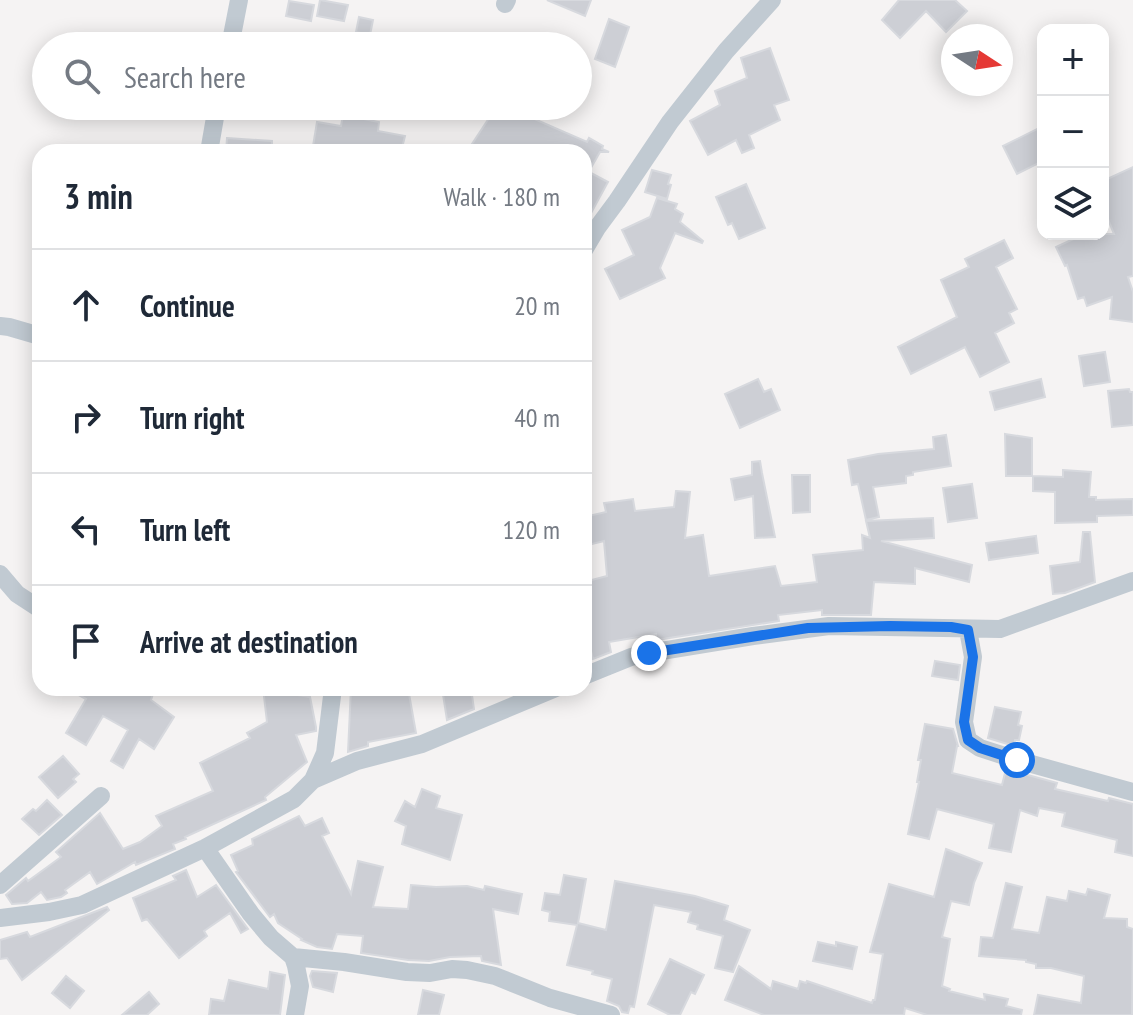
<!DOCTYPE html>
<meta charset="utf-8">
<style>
body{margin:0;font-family:"PT Sans Narrow",sans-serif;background:#f6f6f7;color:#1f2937}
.controls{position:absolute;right:24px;top:24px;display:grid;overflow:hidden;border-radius:16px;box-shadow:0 4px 20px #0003}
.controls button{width:72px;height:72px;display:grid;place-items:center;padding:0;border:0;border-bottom:2px solid #e0e1e3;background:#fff;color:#1f2937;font:40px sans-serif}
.compass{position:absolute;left:941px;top:24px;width:72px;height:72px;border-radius:50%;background:#fff;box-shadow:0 4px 20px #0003;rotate:102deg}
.stop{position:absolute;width:24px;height:24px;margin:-18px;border:6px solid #1a73e8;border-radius:50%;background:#fff}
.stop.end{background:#1a73e8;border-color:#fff;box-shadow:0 2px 8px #0008}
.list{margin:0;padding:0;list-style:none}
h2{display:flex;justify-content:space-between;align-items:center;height:104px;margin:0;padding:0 32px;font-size:34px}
h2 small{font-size:26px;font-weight:400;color:#747a83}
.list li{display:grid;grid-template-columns:52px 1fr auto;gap:24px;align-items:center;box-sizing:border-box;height:112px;padding:0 32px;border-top:2px solid #e0e1e3}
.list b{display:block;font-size:30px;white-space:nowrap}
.list em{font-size:26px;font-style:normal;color:#747a83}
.icon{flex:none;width:44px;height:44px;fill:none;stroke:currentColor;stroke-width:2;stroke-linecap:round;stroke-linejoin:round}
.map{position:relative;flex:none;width:1133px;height:1015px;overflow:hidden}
.search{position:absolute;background:#fff;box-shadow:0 4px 20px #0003;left:32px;top:32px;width:560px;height:88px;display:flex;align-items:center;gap:20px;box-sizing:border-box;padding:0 28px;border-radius:44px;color:#747a83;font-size:30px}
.panel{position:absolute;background:#fff;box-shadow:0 4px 20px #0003;left:32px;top:144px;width:560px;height:552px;border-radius:24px}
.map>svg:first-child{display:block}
.building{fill:#cdcfd5;stroke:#d7d9de;stroke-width:2}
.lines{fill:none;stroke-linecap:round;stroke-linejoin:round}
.minor{stroke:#c1cad2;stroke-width:18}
.route{stroke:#1a73e8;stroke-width:10}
</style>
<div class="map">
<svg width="1133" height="1015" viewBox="0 0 1133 1015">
<rect width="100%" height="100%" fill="#f5f3f3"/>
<path class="building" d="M 320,0 L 348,5 L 344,21 L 317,16 Z
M 547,0 L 591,0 L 585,16 Z
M 899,0 L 955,0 L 967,11 L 946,32 L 926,11 L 900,38 L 882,20 Z
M 289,1 L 314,5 L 311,21 L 286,16 Z
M 359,17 L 373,20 L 370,35 L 356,32 Z
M 609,19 L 629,27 L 615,67 L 595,59 Z
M 770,48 L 789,100 L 774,105 L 780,120 L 749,135 L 754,148 L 742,153 L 736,140 L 708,155 L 690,121 L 720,105 L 715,91 L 747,78 L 741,58 Z
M 497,106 L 535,106 L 532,118 L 587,142 L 589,138 L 603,146 L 602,149 L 609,152 L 600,152 L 584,180 L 584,152 L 478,152 L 470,147 Z
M 343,115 L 379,122 L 378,131 L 405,136 L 401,152 L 312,152 L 317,122 L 341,126 Z
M 1043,126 L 1043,161 L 1017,174 L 1003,146 Z
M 227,138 L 272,141 L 272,152 L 226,152 Z
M 1133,167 L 1133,276 L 1128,277 L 1133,292 L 1133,322 L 1110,319 L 1112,297 L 1087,306 L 1084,297 L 1078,299 L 1067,265 L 1065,266 L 1056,247 L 1084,234 L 1114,234 L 1103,207 L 1103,181 Z
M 652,170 L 671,175 L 668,184 L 671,185 L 667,199 L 645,192 Z
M 589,172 L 608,182 L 584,226 L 584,181 Z
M 746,184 L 765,228 L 739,239 L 732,223 L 728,225 L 716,197 Z
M 657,198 L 677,204 L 675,209 L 683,214 L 680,222 L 703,241 L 702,243 L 675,233 L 660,268 L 665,278 L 620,299 L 605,269 L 634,255 L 622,230 L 650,217 Z
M 1004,240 L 1013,258 L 996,267 L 1017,309 L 1009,313 L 1014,323 L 995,333 L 1009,362 L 980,377 L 965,347 L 911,374 L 898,347 L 957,317 L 941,280 L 969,267 L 965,259 Z
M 1105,352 L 1110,382 L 1084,386 L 1079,356 Z
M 758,379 L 764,392 L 771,389 L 780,410 L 740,428 L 725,394 Z
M 1041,379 L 1045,397 L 995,410 L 990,392 Z
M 1129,389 L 1130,392 L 1133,392 L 1133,425 L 1112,427 L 1108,391 Z
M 1005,434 L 1032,438 L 1032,476 L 1006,476 Z
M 946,435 L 951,466 L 913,472 L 913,475 L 906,476 L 906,483 L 873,487 L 879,517 L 866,520 L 858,484 L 852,485 L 848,460 L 878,454 L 934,449 L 933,437 Z
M 760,461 L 762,473 L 775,537 L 755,538 L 753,496 L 735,500 L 731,479 L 752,475 L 752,462 Z
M 1063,470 L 1091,472 L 1089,497 L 1096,497 L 1096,500 L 1133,499 L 1133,515 L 1097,516 L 1097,522 L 1055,523 L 1055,492 L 1033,491 L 1033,476 L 1063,477 Z
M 792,475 L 810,475 L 810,512 L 793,513 Z
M 972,484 L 977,518 L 948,522 L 943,488 Z
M 676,491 L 690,492 L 685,538 L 703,535 L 709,576 L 775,566 L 781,586 L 817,582 L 813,555 L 863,550 L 862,535 L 870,538 L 866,521 L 933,518 L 934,538 L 881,541 L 972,565 L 969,582 L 915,568 L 915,584 L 874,582 L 871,615 L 822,615 L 822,610 L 778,615 L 779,621 L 656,640 L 656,634 L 609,642 L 611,652 L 593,659 L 587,635 L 584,635 L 584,582 L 607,576 L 604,541 L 584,546 L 584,517 L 606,512 L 604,503 L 633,499 L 635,511 L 674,507 Z
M 1083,532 L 1090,532 L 1095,582 L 1065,593 L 1053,594 L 1050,566 L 1080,562 Z
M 1036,536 L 1038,553 L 989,560 L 986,543 Z
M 935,661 L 960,665 L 958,680 L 932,676 Z
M 66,688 L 155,688 L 151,700 L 174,717 L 154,749 L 139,739 L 123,768 L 111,761 L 128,730 L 103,716 L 86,745 L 66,733 L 86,699 Z
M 263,688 L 278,688 L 278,692 L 310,697 L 316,727 L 316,731 L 296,735 L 307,762 L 265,797 L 266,800 L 185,837 L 186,839 L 173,844 L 175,849 L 136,865 L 135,862 L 97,884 L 90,872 L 65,890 L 67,893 L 61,897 L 47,900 L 41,892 L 27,903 L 12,904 L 6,895 L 26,878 L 28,881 L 61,857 L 56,852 L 100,813 L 123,849 L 140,842 L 162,826 L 156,816 L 213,791 L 200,763 L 250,738 L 247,733 L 267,722 Z
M 351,688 L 408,688 L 416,733 L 368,742 L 368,746 L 348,752 Z
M 442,688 L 471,688 L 474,709 L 447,720 Z
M 995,707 L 1021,712 L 1018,725 L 1022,726 L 1019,740 L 1015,740 L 1014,746 L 988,738 Z
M 925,724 L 953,729 L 958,746 L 957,746 L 952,773 L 1002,785 L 1006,769 L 1057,783 L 1055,789 L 1108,801 L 1109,798 L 1133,804 L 1133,856 L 1115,852 L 1117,840 L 1062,826 L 1065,813 L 1039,808 L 1037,816 L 1020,810 L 1011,852 L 989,848 L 994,824 L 937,809 L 929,839 L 908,834 L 919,782 L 917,782 L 921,760 L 918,760 Z
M 63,756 L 79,774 L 73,779 L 76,782 L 58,798 L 39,777 Z
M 422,789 L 440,796 L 436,808 L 462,815 L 450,860 L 402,844 L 406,826 L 395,821 L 405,801 L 415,807 Z
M 47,800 L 62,815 L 39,835 L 22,819 L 33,809 L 36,811 Z
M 299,816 L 305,826 L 322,818 L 329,833 L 322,836 L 351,894 L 358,861 L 383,867 L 373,907 L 408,909 L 411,885 L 436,887 L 467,886 L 484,890 L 485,886 L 522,894 L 518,914 L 493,909 L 501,965 L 482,961 L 481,956 L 450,957 L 429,961 L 408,960 L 361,953 L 363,936 L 337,934 L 332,949 L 317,947 L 301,940 L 302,939 L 278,923 L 274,914 L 270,917 L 236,872 L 238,871 L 231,855 L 253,845 L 252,839 Z
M 946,849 L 982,863 L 974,883 L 969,905 L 951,901 L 942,937 L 950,939 L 942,986 L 950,989 L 949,991 L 985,1000 L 984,994 L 1008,999 L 1006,1006 L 1022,1010 L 1021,1015 L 927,1015 L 905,1008 L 904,1015 L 764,1015 L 725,1000 L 739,966 L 771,989 L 773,981 L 798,989 L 800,981 L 806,983 L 807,981 L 872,1003 L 873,1000 L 875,1000 L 883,954 L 870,952 L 889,884 L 934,897 Z
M 186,870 L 197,897 L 216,885 L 248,929 L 241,933 L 230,913 L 204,931 L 207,936 L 179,958 L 147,919 L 142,921 L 133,898 L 176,880 L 173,876 Z
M 564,875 L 586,879 L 578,923 L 606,930 L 615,881 L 695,896 L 728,906 L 724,920 L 750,930 L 733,972 L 715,968 L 723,936 L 697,929 L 698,925 L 688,922 L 691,912 L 654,905 L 634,1007 L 630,1006 L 628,1013 L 622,1012 L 619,1006 L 607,1001 L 612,979 L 592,974 L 593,971 L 567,965 L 577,925 L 549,921 L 550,912 L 542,910 L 545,893 L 560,895 Z
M 1006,883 L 1022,887 L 1012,929 L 1039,933 L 1047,897 L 1067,901 L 1069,891 L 1086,895 L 1088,889 L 1110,895 L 1104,918 L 1127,919 L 1127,927 L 1133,929 L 1132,1015 L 1034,1015 L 1038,995 L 1081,1003 L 1084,976 L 1051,968 L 1036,968 L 1036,964 L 1026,962 L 1026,960 L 979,956 L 981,937 L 993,938 Z
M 107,907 L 109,910 L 22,980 L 7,958 L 0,959 L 0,940 L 27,932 L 30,937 Z
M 818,942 L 836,946 L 836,942 L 857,947 L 852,969 L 813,961 Z
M 670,959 L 704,975 L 695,994 L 691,992 L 680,1015 L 670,1015 L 648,1004 Z
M 312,971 L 337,973 L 333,992 L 313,987 L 310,976 Z
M 270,972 L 285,975 L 280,1015 L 209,1015 L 211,999 L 224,1001 L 229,980 L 268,989 Z
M 66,976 L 84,991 L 70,1008 L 52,993 Z
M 423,990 L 444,995 L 439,1015 L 418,1015 Z
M 149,992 L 159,1004 L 147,1015 L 122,1015 Z"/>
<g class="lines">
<path class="minor" d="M 505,4 L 507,0
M 230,46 L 239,0
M 209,152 L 217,106
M 584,250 L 597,228 L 617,201 L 670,122 L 726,51 L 772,0
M 0,326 L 9,327 L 40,336
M 0,574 L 17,594 L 40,609
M 968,630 L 973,657 L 964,722 L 968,740 L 980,748 L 1017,760 L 1133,792
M 584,676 L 631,657 L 649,653 L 753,636 L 829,626 L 1000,629 L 1133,581
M 313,780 L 357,761 L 422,744 L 556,688
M 205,848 L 251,914 L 271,938 L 293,957 L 296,966 L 300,986 L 295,1015
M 0,885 L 101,796
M 0,918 L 49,912 L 82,905 L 205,848 L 294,799 L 313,780 L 325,753 L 333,688
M 293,957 L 344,962 L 407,972 L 430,973 L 452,969 L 467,970 L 495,976 L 550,998 L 611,1015"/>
</g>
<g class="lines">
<path class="route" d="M 649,653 L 808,628 L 890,626 L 951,627 L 968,630 L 973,657 L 964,722 L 968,740 L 980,748 L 1017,760"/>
</g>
</svg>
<div class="controls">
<button>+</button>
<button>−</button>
<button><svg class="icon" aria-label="layers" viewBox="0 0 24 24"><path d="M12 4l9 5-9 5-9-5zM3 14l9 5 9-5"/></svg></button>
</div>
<svg class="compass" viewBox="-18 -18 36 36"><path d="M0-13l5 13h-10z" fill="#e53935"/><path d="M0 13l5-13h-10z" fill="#747a83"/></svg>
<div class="stop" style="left:1017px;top:760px"></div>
<div class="stop end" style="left:649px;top:653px"></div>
<div class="search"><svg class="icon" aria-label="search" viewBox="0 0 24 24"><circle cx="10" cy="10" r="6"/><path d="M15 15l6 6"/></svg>Search here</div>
<section class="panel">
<h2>3 min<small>Walk · 180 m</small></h2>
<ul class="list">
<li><svg class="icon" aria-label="ahead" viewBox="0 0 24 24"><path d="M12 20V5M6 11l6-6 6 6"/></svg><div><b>Continue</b></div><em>20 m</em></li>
<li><svg class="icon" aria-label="right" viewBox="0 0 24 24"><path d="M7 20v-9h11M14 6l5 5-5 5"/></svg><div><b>Turn right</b></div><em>40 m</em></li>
<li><svg class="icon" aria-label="left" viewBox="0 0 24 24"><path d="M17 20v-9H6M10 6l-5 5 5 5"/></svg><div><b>Turn left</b></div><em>120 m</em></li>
<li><svg class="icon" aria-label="arrive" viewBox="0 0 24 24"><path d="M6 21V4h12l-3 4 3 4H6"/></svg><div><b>Arrive at destination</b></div></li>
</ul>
</section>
</div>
